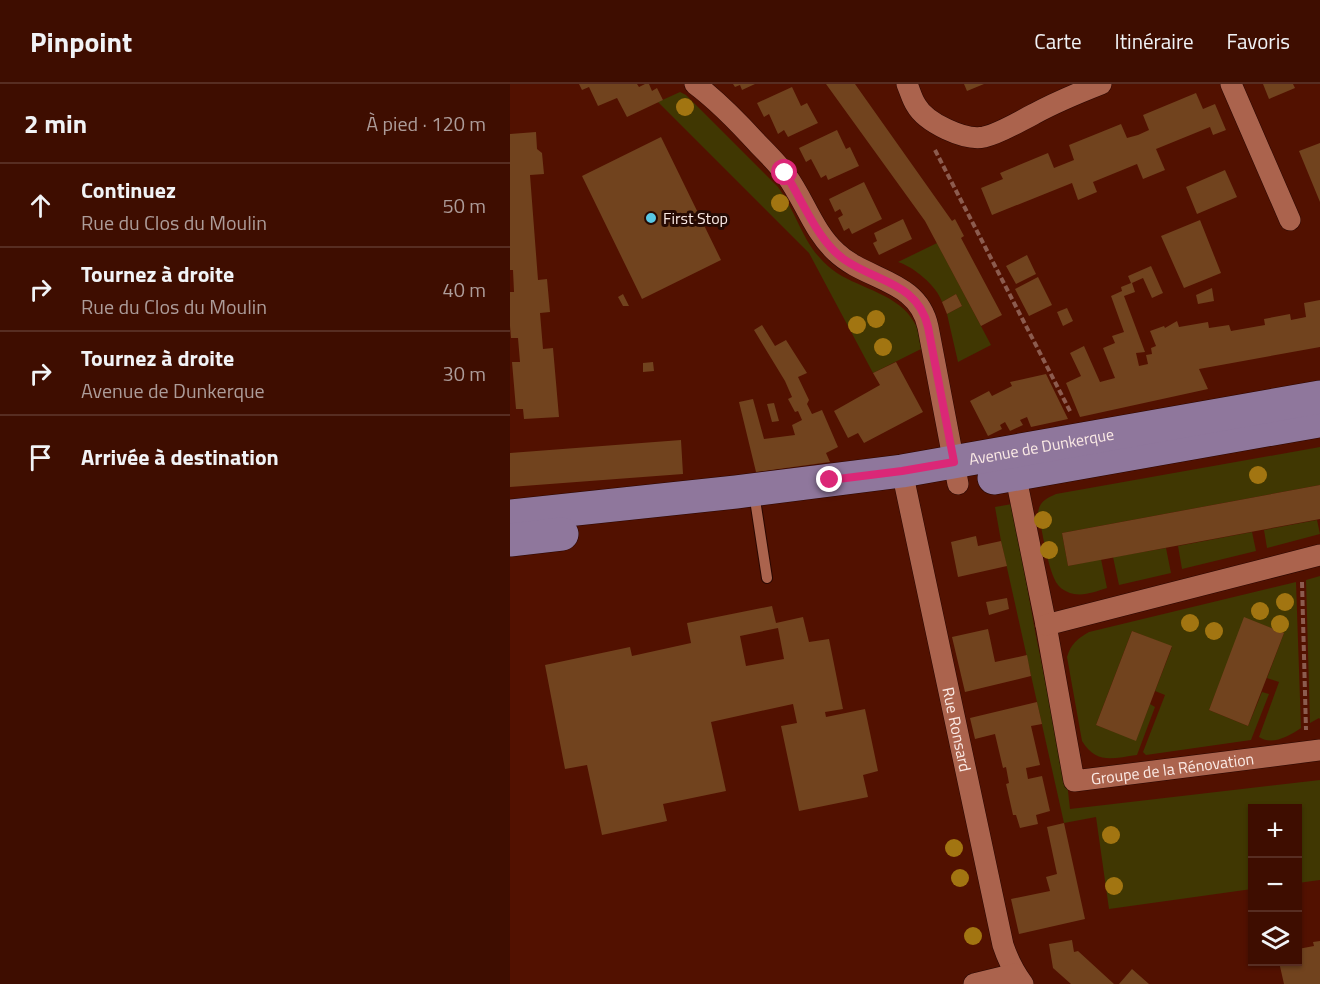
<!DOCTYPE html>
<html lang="fr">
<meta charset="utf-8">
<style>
body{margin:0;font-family:"Titillium Web",sans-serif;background:#491b0f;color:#f1f3f6}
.controls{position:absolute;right:18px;bottom:18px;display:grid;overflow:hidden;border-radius:0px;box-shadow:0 2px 4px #0004}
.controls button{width:54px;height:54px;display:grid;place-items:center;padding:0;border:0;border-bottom:2px solid #572d22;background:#3e0d00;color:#f1f3f6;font:30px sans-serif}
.stop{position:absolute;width:18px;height:18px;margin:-14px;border:4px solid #db2777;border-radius:50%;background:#fff}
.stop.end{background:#db2777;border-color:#fff;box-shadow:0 2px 6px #0008}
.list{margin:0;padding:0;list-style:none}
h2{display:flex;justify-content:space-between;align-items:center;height:78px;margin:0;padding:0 24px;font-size:26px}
h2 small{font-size:20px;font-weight:400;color:#ad9c99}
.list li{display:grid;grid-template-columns:39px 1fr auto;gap:18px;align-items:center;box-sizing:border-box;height:84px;padding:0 24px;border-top:2px solid #572d22}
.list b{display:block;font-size:22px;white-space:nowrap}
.list p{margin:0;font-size:20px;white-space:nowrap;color:#ad9c99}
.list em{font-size:20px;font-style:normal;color:#ad9c99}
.icon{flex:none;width:33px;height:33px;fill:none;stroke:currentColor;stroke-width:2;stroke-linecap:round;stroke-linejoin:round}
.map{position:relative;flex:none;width:810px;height:900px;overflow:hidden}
header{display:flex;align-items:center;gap:36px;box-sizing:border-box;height:84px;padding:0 30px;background:#3e0d00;border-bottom:2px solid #572d22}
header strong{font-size:28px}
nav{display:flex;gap:33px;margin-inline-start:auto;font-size:21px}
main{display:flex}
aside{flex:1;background:#3e0d00}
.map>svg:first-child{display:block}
.green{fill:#403702}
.building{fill:#71431e;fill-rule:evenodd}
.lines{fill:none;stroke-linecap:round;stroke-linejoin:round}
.lane-casing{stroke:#290701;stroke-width:12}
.street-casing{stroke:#290701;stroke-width:22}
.primary-casing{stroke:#290701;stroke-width:34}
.path{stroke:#8c5c4f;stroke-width:4;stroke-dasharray:6 3;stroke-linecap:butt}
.lane{stroke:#ab634d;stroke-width:10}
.street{stroke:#ab634d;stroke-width:21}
.primary{stroke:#8f779c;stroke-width:33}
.tree{fill:#a27511}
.route{stroke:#db2777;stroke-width:8}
.poi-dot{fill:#59c8e5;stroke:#260a03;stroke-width:2}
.labels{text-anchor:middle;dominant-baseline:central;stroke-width:6;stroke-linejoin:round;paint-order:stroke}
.poi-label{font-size:16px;fill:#fbeae5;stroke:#260a03;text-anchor:start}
.street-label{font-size:16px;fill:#fbeae5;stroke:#260a03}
</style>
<header>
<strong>Pinpoint</strong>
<nav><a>Carte</a><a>Itinéraire</a><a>Favoris</a></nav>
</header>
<main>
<aside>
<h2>2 min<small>À pied · 120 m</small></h2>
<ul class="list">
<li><svg class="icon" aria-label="ahead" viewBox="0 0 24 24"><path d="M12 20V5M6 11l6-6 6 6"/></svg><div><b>Continuez</b><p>Rue du Clos du Moulin</p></div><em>50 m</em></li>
<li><svg class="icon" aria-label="right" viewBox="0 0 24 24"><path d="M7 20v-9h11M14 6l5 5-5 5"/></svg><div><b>Tournez à droite</b><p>Rue du Clos du Moulin</p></div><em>40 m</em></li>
<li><svg class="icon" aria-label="right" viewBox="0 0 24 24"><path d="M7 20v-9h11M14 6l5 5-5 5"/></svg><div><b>Tournez à droite</b><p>Avenue de Dunkerque</p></div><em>30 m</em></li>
<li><svg class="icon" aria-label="arrive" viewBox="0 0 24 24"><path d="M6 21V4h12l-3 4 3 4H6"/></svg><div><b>Arrivée à destination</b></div></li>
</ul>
</aside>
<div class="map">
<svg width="810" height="900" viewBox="0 0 810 900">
<rect width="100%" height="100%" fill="#521100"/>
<path class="green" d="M 170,8 L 176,11 L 268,103 C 284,124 293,157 310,174 C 315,180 321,185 327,189 C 352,205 389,211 404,238 C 409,245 409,256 411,265 L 363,289 L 299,169 L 148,18 Z
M 427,159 L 481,261 L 448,278 L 437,230 L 452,222 L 446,210 L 432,218 C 427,202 404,183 388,178 Z
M 810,363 L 810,401 L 552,449 L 558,482 L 591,475 L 597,504 C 587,507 575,512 564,510 C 559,509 552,506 548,501 C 538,488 532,445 528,428 C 530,417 537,414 546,410 Z
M 502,420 L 526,552 L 558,707 L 560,725 L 810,696 L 810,796 L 788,799 L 788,724 L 742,724 L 742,805 L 599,825 L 586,733 L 554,739 L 491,457 L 485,423 Z
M 807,436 L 810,450 L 757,464 L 754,446 Z
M 742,448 L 746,467 L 672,485 L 668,462 Z
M 656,464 L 661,489 L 609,501 L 603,473 Z
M 810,492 L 810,635 L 809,634 L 800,639 L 796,496 Z
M 786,498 L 791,644 C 779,652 762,662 749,653 L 769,598 L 757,594 L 774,549 L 735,534 L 699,626 L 738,642 L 752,608 L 759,610 L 741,656 L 636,671 L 633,668 L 655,611 L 645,607 L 662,563 L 622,547 L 586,641 L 626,656 L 640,620 L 645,623 L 627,671 C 603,674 587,681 572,657 L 557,573 C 561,560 567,555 579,548 Z"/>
<path class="building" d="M 69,0 L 127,0 L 129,3 L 135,0 L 139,0 L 142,7 L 147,4 L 153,16 L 117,33 L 107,14 L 88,22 L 79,3 L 72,6 Z
M 223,0 L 245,0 L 232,6 L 230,1 L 225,3 Z
M 316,0 L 345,0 L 442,137 L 445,135 L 454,152 L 451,154 L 492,231 L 471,242 L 415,137 Z
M 454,0 L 474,0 L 457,7 Z
M 753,0 L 783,0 L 785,4 L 759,15 Z
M 282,3 L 291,22 L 297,19 L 308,39 L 278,53 L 274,46 L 268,50 L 259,30 L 254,33 L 247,19 Z
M 686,9 L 693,25 L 705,20 L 716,46 L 703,51 L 700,43 L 646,65 L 655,86 L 633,95 L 627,80 L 583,98 L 587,108 L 568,116 L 562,99 L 482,131 L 471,104 L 493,95 L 490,89 L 538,69 L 544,84 L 564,76 L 559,61 L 611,40 L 617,54 L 628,51 L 639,46 L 633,31 Z
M 327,46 L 336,65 L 340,63 L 349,82 L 318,96 L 316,91 L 311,94 L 301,75 L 296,78 L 289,64 Z
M 26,48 L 27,65 L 32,69 L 34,90 L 20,91 L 28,196 L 37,195 L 40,228 L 30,229 L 33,265 L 43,264 L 49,333 L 14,335 L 13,325 L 6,325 L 2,278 L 10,278 L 8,254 L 1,254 L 0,242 L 0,208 L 4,208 L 3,186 L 0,186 L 0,50 Z
M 151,53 L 211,176 L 132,215 L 72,92 Z
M 810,59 L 810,118 L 789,67 Z
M 715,86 L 727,113 L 687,130 L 676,103 Z
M 354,98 L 372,135 L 342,150 L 339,144 L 334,147 L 328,134 L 333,131 L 330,125 L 325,128 L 319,115 Z
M 393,135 L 402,155 L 369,171 L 363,159 L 367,157 L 364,149 Z
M 690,136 L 711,189 L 674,204 L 651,152 Z
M 517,171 L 526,190 L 506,200 L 496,182 Z
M 641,182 L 653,209 L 642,214 L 633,194 L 622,199 L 625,208 L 614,212 L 635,268 L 626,269 L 629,282 L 638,280 L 636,271 L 642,270 L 641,264 L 646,262 L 640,247 L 654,242 L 655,244 L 667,237 L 669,243 L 698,238 L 699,244 L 719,241 L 721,247 L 755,241 L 754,235 L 780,230 L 781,236 L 796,233 L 794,219 L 810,216 L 810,263 L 689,285 L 698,305 L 570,333 L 556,299 L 571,292 L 560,269 L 574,262 L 590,298 L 605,294 L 593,264 L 605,259 L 602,252 L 614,248 L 601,212 L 612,207 L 611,203 L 621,199 L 618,192 Z
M 528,193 L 542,221 L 519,232 L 505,205 Z
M 702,204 L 704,217 L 688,220 L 686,211 Z
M 113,210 L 119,222 L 113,222 L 108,213 Z
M 446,210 L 452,222 L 437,230 L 432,218 Z
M 557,224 L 563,237 L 553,242 L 547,228 Z
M 252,241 L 265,262 L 276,256 L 297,289 L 288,293 L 299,316 L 297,320 L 302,330 L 312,326 L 328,363 L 316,369 L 320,378 L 246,388 L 229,318 L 243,315 L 254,355 L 285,351 L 282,341 L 292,336 L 288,327 L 285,328 L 278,315 L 282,313 L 275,297 L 244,246 Z
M 143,278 L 144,287 L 133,288 L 133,279 Z
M 386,278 L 413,328 L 354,359 L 348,349 L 338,354 L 324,327 L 370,301 L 363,289 Z
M 536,290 L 558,335 L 521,343 L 517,333 L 510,336 L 513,341 L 500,347 L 495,338 L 490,341 L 492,345 L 478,352 L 460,317 L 479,307 L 482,312 L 502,302 L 500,298 Z
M 264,319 L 269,337 L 262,338 L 257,320 Z
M 171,356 L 173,390 L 0,403 L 0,369 Z
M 810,401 L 810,435 L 558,482 L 552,449 Z
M 466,452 L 468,462 L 491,457 L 497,482 L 448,493 L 441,458 Z
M 497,514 L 499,525 L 479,531 L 476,518 Z
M 262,522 L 266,539 L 293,533 L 299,558 L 319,555 L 333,625 L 315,628 L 316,633 L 355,625 L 368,687 L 353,691 L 358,713 L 289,727 L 271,642 L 287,639 L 283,620 L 201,638 L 216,707 L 153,720 L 157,737 L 92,751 L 77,681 L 55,685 L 35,581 L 120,563 L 122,572 L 181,559 L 177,539 ZM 268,544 L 274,575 L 236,582 L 230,552 Z
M 734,533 L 774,549 L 738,642 L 699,626 Z
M 478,545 L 485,578 L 517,571 L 521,592 L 455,608 L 442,553 Z
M 622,547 L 662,562 L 626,657 L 586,641 Z
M 527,618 L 532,640 L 521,642 L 530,681 L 516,684 L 518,695 L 532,692 L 540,727 L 526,731 L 528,740 L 510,744 L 506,731 L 503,731 L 496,700 L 499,699 L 496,683 L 493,684 L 485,650 L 465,655 L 460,634 Z
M 554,739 L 575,835 L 509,850 L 501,815 L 540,807 L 536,793 L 547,790 L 537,743 Z
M 562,856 L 564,868 L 568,867 L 604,900 L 561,900 L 543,884 L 539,860 Z
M 810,857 L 810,900 L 774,900 L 769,878 L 788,878 L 788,865 L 804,862 L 803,858 Z
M 622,885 L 639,900 L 609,900 Z"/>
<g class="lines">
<g class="lane-casing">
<path id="lane" d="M 244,409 L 257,494"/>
</g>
<g class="street-casing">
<g id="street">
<path d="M 185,0 C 209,18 229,39 248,60 C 258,70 268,80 276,91 C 294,115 303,147 326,168 C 356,197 408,195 418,243 L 448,400"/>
<path d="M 397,0 C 400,7 402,15 406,21 C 416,39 455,57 474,53 C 491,49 508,38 524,30 C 546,18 568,9 591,0"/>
<path d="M 721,0 L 780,136"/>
<path id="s1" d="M 503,379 L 536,541 L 564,697 L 810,666"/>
<path id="s2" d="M 392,387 L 493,861 C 498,876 504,888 513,900"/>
<path d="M 536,541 L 810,471"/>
<path d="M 464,900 L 505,890"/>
</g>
</g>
<g class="primary-casing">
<g id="primary">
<path d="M 484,394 L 808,337"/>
<path id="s3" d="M 0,432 L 226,408 L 392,387 L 810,313"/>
<path d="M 0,456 L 52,450"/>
</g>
</g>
<path class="path" d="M 425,66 L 561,329
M 792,498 L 796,646"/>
<use href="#lane" class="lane"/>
<use href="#street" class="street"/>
<use href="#primary" class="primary"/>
</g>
<g class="tree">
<circle cx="175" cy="23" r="9"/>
<circle cx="270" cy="119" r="9"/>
<circle cx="366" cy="235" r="9"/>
<circle cx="347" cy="241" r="9"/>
<circle cx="373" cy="263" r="9"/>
<circle cx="748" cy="391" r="9"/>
<circle cx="533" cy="436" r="9"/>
<circle cx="539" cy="466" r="9"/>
<circle cx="775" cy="518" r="9"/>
<circle cx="750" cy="527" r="9"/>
<circle cx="680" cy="539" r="9"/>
<circle cx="770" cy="540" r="9"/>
<circle cx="704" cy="547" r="9"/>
<circle cx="601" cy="751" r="9"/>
<circle cx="444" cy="764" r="9"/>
<circle cx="450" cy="794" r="9"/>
<circle cx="604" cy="802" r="9"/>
<circle cx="463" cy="852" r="9"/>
</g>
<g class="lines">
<path class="route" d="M 275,89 C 293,117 308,158 335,176 C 367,198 408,199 418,243 L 444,378 L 392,387 L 320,396"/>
</g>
<circle class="poi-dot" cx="141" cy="134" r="6"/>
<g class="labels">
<g class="poi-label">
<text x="153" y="134">First Stop</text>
</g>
<g class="street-label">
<text stroke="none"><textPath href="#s3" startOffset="536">Avenue de Dunkerque</textPath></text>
<text stroke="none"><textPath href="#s2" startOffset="264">Rue Ronsard</textPath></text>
<text stroke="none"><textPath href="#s1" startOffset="423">Groupe de la Rénovation</textPath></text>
</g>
</g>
</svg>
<div class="controls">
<button>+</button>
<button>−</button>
<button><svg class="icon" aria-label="layers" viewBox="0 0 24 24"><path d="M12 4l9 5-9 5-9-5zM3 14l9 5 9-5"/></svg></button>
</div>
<div class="stop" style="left:275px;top:89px"></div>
<div class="stop end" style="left:320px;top:396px"></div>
</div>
</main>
